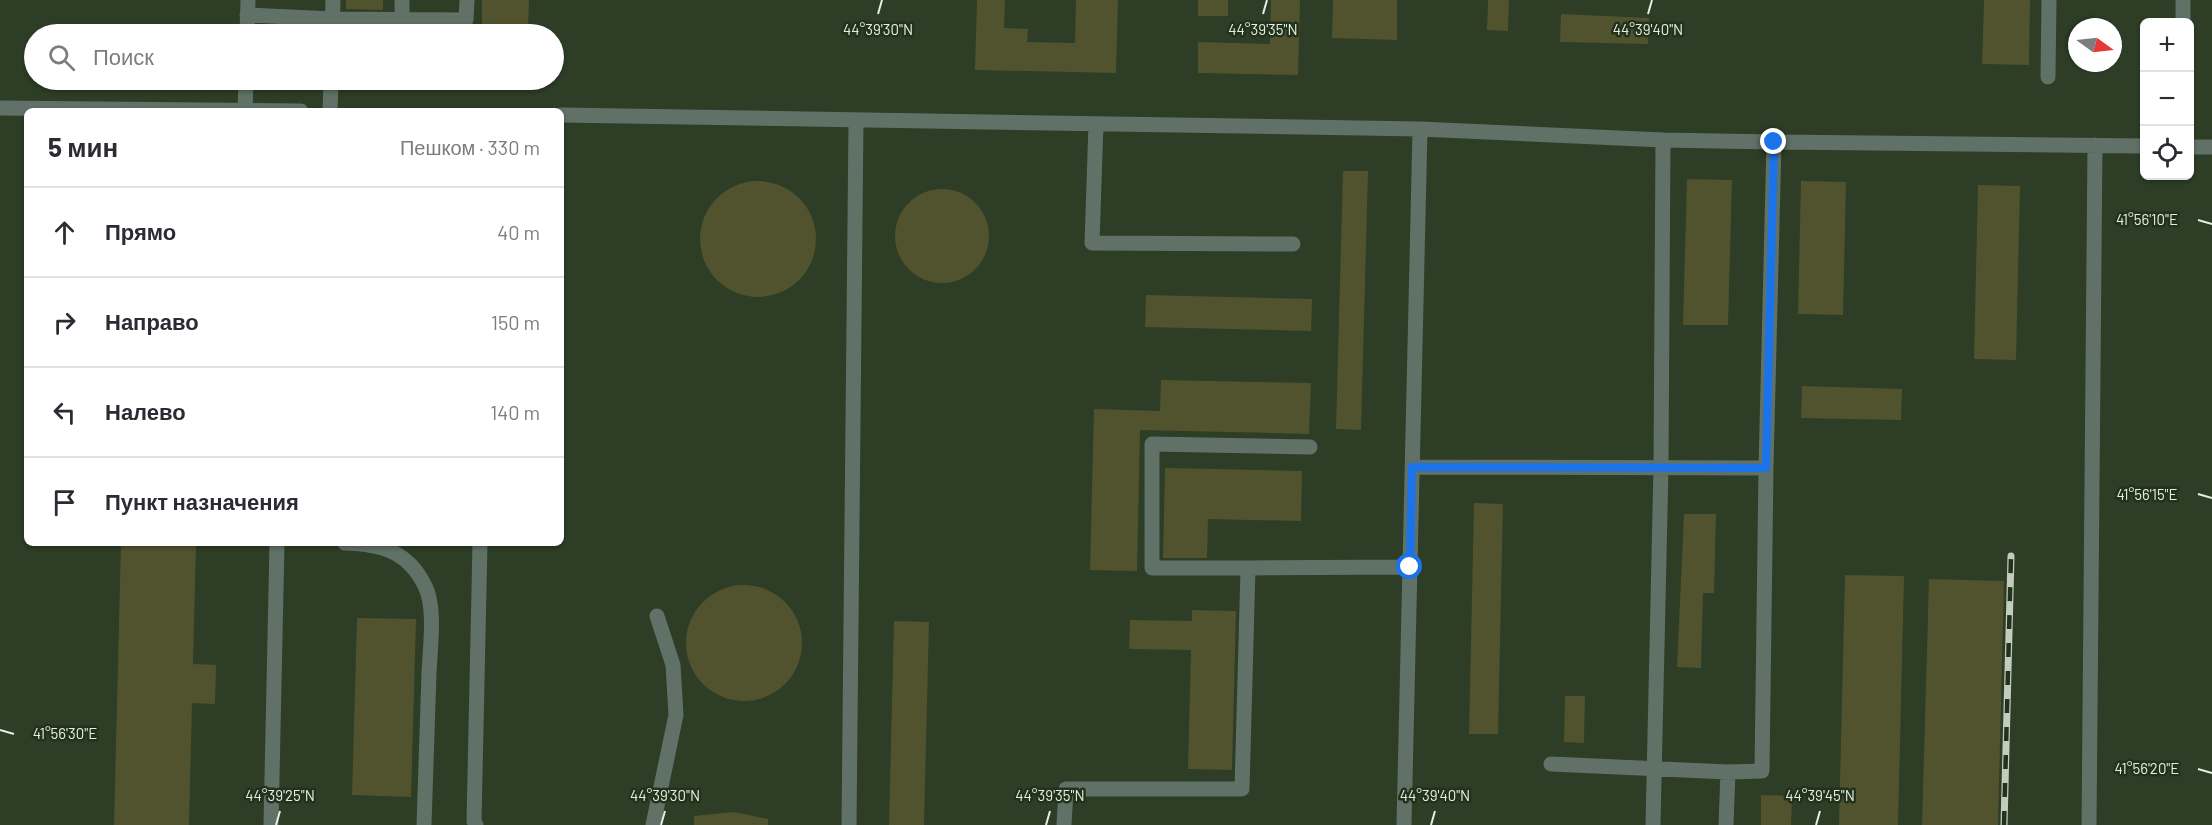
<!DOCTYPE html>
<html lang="ru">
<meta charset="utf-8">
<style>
body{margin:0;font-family:Barlow,sans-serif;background:#f2f2f3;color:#2b2b33}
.controls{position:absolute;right:18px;top:18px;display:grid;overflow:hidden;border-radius:9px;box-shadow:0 2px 4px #0004}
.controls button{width:54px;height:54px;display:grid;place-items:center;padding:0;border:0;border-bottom:2px solid #e1e1e2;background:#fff;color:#2b2b33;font:30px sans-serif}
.compass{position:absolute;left:2068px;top:18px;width:54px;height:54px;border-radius:50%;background:#fff;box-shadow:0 2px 4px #0004;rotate:105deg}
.stop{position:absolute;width:18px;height:18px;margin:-14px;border:4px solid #1a73e8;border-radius:50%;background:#fff}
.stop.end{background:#1a73e8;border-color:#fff;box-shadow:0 2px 6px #0008}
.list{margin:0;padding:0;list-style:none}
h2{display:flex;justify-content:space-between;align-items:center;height:78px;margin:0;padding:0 24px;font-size:26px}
h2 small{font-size:20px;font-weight:400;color:#7c7c81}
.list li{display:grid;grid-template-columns:39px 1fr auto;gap:18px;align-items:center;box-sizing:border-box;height:90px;padding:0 24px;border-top:2px solid #e1e1e2}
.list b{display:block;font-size:22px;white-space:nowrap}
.list em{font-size:20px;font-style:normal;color:#7c7c81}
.icon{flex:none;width:33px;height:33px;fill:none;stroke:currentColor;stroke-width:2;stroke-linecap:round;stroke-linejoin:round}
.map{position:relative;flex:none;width:2212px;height:825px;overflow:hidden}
.search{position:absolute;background:#fff;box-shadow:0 2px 4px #0004;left:24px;top:24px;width:540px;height:66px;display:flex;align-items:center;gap:15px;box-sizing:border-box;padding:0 21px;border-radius:33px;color:#7c7c81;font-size:22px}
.panel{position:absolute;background:#fff;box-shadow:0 2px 4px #0004;left:24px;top:108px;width:540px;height:438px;border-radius:9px}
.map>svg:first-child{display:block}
.building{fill:#50532e}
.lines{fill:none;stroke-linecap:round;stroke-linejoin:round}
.minor{stroke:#607167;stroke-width:15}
.rail-casing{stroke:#c2cdbd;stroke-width:7}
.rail{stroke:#23321c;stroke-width:4.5;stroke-dasharray:14;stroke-linecap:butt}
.route{stroke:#1a73e8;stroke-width:8}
.ticks{fill:none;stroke:#e5efe1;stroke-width:2}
.ticks-label{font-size:15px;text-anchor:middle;fill:#e5efe1;stroke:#23321c;stroke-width:5;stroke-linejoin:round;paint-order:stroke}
</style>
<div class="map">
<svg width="2212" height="825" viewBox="0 0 2212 825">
<rect width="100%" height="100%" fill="#2d3d26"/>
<path class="building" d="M 346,0 L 383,0 L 383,10 L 346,9 Z
M 482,0 L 529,0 L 528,34 L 482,34 Z
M 977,0 L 1005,0 L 1004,28 L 1028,29 L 1027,42 L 1075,43 L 1076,0 L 1118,0 L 1116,73 L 975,70 Z
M 1198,0 L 1228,0 L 1228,16 L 1198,16 Z
M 1271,0 L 1300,0 L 1298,75 L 1198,73 L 1198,42 L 1270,44 Z
M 1333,0 L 1397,0 L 1397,40 L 1332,38 Z
M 1488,0 L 1509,0 L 1508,31 L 1487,30 Z
M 1984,0 L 2030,0 L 2029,65 L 1982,64 Z
M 1561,14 L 1649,18 L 1648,44 L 1560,42 Z
M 1343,171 L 1368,171 L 1361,430 L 1336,429 Z
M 1687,179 L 1732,180 L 1728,325 L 1683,325 Z
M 1801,181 L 1846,182 L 1843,315 L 1798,314 Z
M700 239a58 58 0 1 1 116 0a58 58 0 1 1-116 0Z
M 1978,185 L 2020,186 L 2016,360 L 1974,359 Z
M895 236a47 47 0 1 1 94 0a47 47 0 1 1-94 0Z
M 1146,295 L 1312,299 L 1311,331 L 1145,327 Z
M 1161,380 L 1311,383 L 1309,434 L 1140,430 L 1137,571 L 1090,570 L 1094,409 L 1160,411 Z
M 1802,386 L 1902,389 L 1901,420 L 1801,418 Z
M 1165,468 L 1302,471 L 1301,521 L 1208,519 L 1207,558 L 1163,558 Z
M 1474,503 L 1503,504 L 1498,734 L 1469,734 Z
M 1684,514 L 1716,514 L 1714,593 L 1703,593 L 1701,668 L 1677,667 Z
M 121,543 L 196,543 L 193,664 L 216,665 L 215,704 L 192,703 L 189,825 L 114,825 Z
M 1845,575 L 1904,576 L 1898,825 L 1839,825 Z
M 1929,579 L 2004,581 L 1998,825 L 1922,825 Z
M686 643a58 58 0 1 1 116 0a58 58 0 1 1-116 0Z
M 1192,610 L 1236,611 L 1232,770 L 1188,769 L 1191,650 L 1129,649 L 1130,620 L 1192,621 Z
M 357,618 L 416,619 L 411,797 L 352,795 Z
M 894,621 L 929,622 L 924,825 L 889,825 Z
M 1565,696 L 1585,696 L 1584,743 L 1564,742 Z
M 1761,795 L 1792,796 L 1791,825 L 1761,825 Z
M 734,812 L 768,819 L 768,825 L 694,825 L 694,816 Z"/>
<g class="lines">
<path class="minor" d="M 247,15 L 333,19 L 466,20 L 467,0
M 402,19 L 402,0
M 2183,22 L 2183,0
M 247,34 L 248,0
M 332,34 L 333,0
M 2048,77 L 2049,0
M 0,108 L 301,111
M 245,111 L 246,80
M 330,111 L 331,80
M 561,115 L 1420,129 L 1663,140 L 1774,142 L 2144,146
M 1096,124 L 1092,243 L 1293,244
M 2190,147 L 2212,147
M 1412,467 L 1766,468
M 345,543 C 381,544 408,551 425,586 C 436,608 430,648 429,673 C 427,724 426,774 424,825
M 1248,568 L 1152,568 L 1152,444 L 1310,447
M 1551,764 L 1728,772 L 1762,771 L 1766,468 L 1774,142
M 271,825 L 277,543
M 476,825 L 474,821 L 480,543
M 653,825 L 676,715 L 673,665 L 657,616
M 849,825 L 856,121
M 1064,825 L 1066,789 L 1242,789 L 1248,568 L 1410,567
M 1404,825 L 1420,129
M 1653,825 L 1661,467 L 1663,140
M 1726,825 L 1728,772
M 2089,825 L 2095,145"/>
<g class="rail-casing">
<path id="rail" d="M 2004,825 L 2011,556"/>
</g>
<use href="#rail" class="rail"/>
</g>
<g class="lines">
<path class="route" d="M 1410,567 L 1412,467 L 1766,468 L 1774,142"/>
</g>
<path class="ticks" d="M 878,14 L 882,0M 1263,14 L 1267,0M 1648,14 L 1652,0M 2198,220 L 2212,224M 2198,494 L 2212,498M 0,730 L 14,734M 2198,769 L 2212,773M 276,825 L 280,811M 661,825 L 665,811M 1046,825 L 1050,811M 1431,825 L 1435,811M 1816,825 L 1820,811"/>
<g class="ticks-label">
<text x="878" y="35">44°39'30"N</text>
<text x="1263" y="35">44°39'35"N</text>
<text x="1648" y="35">44°39'40"N</text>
<text x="2147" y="225">41°56'10"E</text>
<text x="2147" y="500">41°56'15"E</text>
<text x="65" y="739">41°56'30"E</text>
<text x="2147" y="774">41°56'20"E</text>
<text x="280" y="801">44°39'25"N</text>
<text x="665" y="801">44°39'30"N</text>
<text x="1050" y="801">44°39'35"N</text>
<text x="1435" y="801">44°39'40"N</text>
<text x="1820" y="801">44°39'45"N</text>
</g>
</svg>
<div class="controls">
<button>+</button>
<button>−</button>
<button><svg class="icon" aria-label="locate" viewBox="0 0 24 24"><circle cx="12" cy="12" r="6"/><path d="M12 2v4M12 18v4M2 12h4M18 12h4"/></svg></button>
</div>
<svg class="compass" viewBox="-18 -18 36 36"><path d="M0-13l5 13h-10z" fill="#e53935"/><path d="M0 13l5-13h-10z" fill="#7c7c81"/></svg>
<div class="stop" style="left:1410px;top:567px"></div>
<div class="stop end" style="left:1774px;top:142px"></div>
<div class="search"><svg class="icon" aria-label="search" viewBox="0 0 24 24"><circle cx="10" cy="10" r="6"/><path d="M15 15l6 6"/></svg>Поиск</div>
<section class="panel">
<h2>5 мин<small>Пешком · 330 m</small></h2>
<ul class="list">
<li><svg class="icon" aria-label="ahead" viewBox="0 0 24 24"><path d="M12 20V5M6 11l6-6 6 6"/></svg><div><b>Прямо</b></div><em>40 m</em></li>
<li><svg class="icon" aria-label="right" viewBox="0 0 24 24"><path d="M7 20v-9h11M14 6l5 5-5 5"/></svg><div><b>Направо</b></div><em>150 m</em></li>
<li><svg class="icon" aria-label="left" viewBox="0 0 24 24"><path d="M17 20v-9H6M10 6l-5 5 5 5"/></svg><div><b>Налево</b></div><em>140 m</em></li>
<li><svg class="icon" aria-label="arrive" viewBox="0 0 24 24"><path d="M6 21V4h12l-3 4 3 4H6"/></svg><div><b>Пункт назначения</b></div></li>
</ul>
</section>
</div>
